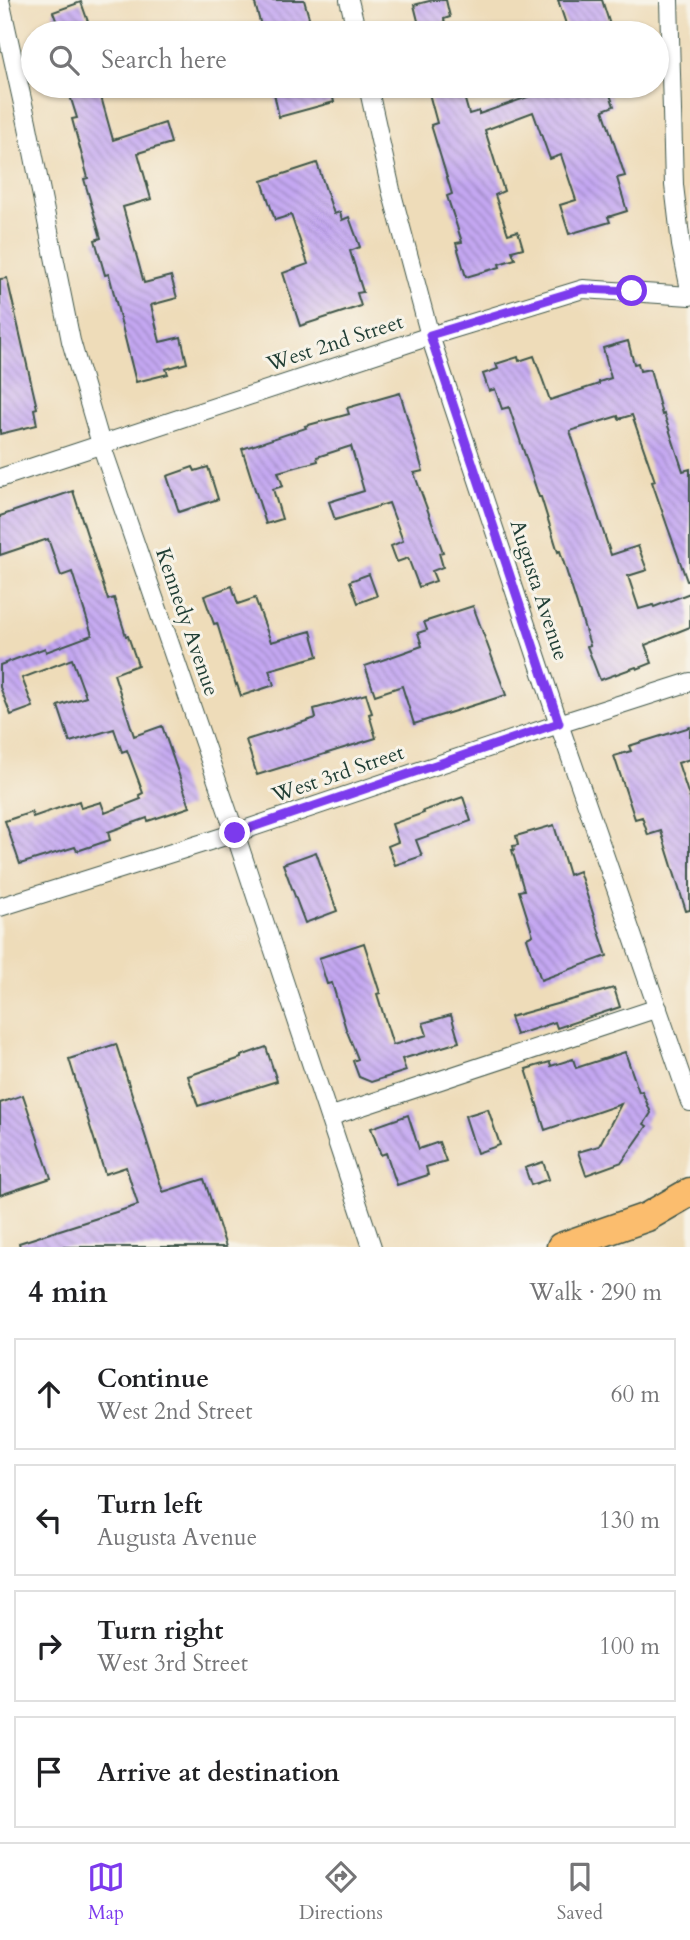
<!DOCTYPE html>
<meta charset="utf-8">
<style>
body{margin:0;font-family:Cardo,serif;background:#f2f2f2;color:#202124}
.stop{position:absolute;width:21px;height:21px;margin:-16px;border:5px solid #7c3aed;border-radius:50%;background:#fff}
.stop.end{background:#7c3aed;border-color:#fff;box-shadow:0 2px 7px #0008}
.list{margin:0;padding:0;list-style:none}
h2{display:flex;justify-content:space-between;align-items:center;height:91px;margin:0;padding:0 28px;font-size:30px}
h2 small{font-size:23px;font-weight:400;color:#757577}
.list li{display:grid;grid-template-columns:46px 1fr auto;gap:21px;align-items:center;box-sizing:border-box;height:112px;margin:0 14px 14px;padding:0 14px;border:2px solid #e0e0e0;border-radius:0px}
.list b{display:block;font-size:26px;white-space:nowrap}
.list p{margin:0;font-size:23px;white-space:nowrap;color:#757577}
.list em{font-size:23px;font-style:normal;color:#757577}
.icon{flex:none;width:38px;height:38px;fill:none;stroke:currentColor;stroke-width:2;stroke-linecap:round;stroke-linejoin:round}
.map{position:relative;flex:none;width:690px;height:1247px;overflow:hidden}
.search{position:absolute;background:#fff;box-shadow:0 2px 5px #0004;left:21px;right:21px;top:21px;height:77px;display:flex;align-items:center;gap:18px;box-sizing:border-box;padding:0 24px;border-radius:38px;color:#757577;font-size:26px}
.sheet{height:595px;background:#fff}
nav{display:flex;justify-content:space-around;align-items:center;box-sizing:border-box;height:98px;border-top:2px solid #e0e0e0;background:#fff;font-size:19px;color:#757577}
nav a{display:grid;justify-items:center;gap:4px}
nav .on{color:#7c3aed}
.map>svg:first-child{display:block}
.building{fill:url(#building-back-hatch)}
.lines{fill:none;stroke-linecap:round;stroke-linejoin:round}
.minor-casing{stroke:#3e5548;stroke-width:20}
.primary-casing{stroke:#3e5548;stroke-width:31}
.minor{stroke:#fff;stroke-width:18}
.primary{stroke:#fbbd6e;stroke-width:28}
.route{stroke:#7c3aed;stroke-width:9}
.labels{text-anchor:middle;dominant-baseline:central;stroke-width:6;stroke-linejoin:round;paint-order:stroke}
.street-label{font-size:21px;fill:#1f3d34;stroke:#f7f3e8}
</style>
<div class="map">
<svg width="690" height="1247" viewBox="0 0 690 1247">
<defs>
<pattern id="building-back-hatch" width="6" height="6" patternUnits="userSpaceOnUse" patternTransform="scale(1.75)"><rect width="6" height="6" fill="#c4a7f2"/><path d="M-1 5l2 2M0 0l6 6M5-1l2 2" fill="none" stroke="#9f89c5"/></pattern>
</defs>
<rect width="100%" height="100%" fill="#f7f3e8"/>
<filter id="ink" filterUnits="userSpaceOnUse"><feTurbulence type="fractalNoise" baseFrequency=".0143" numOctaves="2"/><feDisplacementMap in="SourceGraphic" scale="14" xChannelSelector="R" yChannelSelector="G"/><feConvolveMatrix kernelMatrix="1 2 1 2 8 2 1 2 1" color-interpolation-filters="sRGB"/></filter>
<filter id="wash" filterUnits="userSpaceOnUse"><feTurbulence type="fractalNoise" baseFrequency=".00686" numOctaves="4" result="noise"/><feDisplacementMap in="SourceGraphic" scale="28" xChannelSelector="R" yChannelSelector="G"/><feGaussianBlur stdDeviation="1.57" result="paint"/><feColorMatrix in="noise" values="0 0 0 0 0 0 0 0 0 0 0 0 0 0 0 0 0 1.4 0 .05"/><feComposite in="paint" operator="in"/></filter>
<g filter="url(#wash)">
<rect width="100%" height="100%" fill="#eedcb9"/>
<g id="blocks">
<path class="building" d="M 254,0 L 304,0 L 310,21 L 303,23 L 306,33 L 263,33 Z
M 433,0 L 446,0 L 450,17 L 444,19 L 447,33 L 421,33 L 414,5 Z
M 558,0 L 602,0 L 611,28 L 594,33 L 569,33 Z
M 81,2 L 92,33 L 61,33 L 53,12 Z
M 67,86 L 98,86 L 113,140 L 165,123 L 171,143 L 138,153 L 151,199 L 123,207 L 144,283 L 171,276 L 177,298 L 151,305 L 160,342 L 181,337 L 187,363 L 166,369 L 168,374 L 136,382 L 109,274 L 105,275 L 95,240 L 101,238 L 84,179 L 88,178 L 72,119 L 77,118 Z
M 289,86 L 330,86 L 334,102 L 279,117 L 273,88 Z
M 427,86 L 461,86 L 469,114 L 479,111 L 479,114 L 528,97 L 526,91 L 540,86 L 607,86 L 614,106 L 603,110 L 625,176 L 617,178 L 627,211 L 608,217 L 610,222 L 569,234 L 560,205 L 576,200 L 561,155 L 550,159 L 533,112 L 485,130 L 504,191 L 495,195 L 508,234 L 518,231 L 523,248 L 512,251 L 515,259 L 499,264 L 500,267 L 466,277 L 456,243 L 462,242 L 447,196 L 452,194 L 431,125 L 437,123 Z
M 317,163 L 334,214 L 340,212 L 342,220 L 349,217 L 360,247 L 350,251 L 363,292 L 357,293 L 361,306 L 300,326 L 283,273 L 308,264 L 291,215 L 275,220 L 262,181 Z
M 7,278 L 37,408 L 34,409 L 37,425 L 0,434 L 0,279 Z
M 628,341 L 634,364 L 638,363 L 640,371 L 650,369 L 662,415 L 664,414 L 683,471 L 690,469 L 690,581 L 687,581 L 668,528 L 652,482 L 655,481 L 632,415 L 619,419 L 618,416 L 570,431 L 611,555 L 638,546 L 647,570 L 628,576 L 639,609 L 653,605 L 654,607 L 690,593 L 690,627 L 645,645 L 652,663 L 637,669 L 636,667 L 600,680 L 587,646 L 590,645 L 560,551 L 558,552 L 541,497 L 539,497 L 509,407 L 502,409 L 495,389 L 489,391 L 483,374 L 498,369 L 496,364 L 518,357 L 519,361 L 534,356 L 550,400 L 599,384 L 599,382 L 611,378 L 603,348 Z
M 400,393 L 423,471 L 414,473 L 443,552 L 439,553 L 443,567 L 432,571 L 436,581 L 419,587 L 408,558 L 397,562 L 391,546 L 403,541 L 389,503 L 335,520 L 329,502 L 364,491 L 351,446 L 317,457 L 318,461 L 278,472 L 283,486 L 273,489 L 282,519 L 266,524 L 242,449 L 306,428 L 305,426 L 349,414 L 347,408 Z
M 193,467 L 195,471 L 208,467 L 218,499 L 179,512 L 167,476 Z
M 73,491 L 108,600 L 114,598 L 126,636 L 128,636 L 138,665 L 114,674 L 134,736 L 162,726 L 190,807 L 148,821 L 147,818 L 108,832 L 110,840 L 77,851 L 75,847 L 20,864 L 5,821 L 32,812 L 33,817 L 79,801 L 81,808 L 101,802 L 105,813 L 141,799 L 139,795 L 143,793 L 127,750 L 122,752 L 114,729 L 70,742 L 58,706 L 86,697 L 72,659 L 22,678 L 33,707 L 11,715 L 0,687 L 0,665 L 45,648 L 46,652 L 92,635 L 72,572 L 61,576 L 48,539 L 0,555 L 0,516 Z
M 369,574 L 377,596 L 358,603 L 350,581 Z
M 232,586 L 238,604 L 255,598 L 271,642 L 311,631 L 318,656 L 269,670 L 274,685 L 241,696 L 237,684 L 236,685 L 217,623 L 214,624 L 204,596 Z
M 473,606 L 506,695 L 414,724 L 402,686 L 375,695 L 365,666 L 422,646 L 418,633 L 427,630 L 424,622 Z
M 366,694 L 372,713 L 369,714 L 376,738 L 257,775 L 246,740 L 316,718 L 314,709 Z
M 690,727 L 690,759 L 678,763 L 690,799 L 690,910 L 686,911 L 661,831 L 648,835 L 642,817 L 635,819 L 614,756 L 631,751 L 629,746 Z
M 463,797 L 471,821 L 416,840 L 422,856 L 395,865 L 388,846 L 398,842 L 392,824 L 424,813 L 423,811 Z
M 554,825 L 569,875 L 579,871 L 607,956 L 541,980 L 527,938 L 533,935 L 519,891 L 524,890 L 512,850 L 514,850 L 513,846 L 518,845 L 516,836 Z
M 316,852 L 337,911 L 305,923 L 283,864 Z
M 364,943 L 380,993 L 377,994 L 393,1045 L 427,1035 L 423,1023 L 451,1015 L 459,1042 L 402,1059 L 406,1071 L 371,1082 L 359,1077 L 353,1061 L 358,1059 L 346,1029 L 332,983 L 327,984 L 319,958 Z
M 614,988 L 620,1007 L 557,1028 L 555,1022 L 516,1035 L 510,1017 Z
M 116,1044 L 163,1192 L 204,1179 L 226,1247 L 20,1247 L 19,1243 L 138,1205 L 126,1167 L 105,1174 L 69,1059 Z
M 266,1047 L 277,1081 L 198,1106 L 188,1076 L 241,1058 L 241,1056 Z
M 625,1052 L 639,1092 L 642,1091 L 651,1113 L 644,1124 L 647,1126 L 622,1162 L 586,1175 L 578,1152 L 599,1146 L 621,1104 L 545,1130 L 526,1069 L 550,1062 L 551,1066 L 573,1059 L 576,1068 Z
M 23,1095 L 51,1178 L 0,1195 L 0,1103 Z
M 488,1109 L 500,1145 L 477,1153 L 465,1116 Z
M 408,1115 L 419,1149 L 439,1142 L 446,1161 L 426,1167 L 428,1175 L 397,1185 L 386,1153 L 381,1155 L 371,1128 Z
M 543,1162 L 549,1179 L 531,1185 L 525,1168 Z"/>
</g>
</g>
<g filter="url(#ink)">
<use href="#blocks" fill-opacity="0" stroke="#3e5548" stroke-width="2"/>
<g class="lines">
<g class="minor-casing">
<path id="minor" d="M 0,0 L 27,122 L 71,341 L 101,444 L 235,833 L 372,1247
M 349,0 L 357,33
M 669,0 L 674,185 L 681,245 L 690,290
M 368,86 L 391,190 L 430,336 L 559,724 L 690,1102
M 0,478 L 430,336 L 583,289 L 690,296
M 0,907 L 235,833 L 559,724 L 690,682
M 329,1117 L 658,1008"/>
</g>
<g class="primary-casing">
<path id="primary" d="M 561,1247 L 647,1217 L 690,1192"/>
</g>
<use href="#minor" class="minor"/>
<use href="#primary" class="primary"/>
</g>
</g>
<g class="lines" filter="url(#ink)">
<path class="route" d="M 235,833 L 559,723 L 430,335 L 583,289 L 632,291"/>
</g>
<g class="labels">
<g class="street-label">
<text transform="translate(335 343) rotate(-18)">West 2nd Street</text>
<text transform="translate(539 590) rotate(72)">Augusta Avenue</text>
<text transform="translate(187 622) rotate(71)">Kennedy Avenue</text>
<text transform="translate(338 774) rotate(-19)">West 3rd Street</text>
</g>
</g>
</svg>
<div class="stop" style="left:632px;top:291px"></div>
<div class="stop end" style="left:235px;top:833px"></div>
<div class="search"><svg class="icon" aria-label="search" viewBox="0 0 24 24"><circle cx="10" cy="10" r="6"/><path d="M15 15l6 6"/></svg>Search here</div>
</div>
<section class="sheet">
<h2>4 min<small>Walk · 290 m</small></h2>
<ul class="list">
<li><svg class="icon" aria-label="ahead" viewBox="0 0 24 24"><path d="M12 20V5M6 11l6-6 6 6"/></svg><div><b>Continue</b><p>West 2nd Street</p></div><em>60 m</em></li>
<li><svg class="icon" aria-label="left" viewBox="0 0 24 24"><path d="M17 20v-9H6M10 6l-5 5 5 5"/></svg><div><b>Turn left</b><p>Augusta Avenue</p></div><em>130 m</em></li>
<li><svg class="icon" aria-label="right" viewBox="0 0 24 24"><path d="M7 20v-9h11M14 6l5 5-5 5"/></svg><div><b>Turn right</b><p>West 3rd Street</p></div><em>100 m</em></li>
<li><svg class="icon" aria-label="arrive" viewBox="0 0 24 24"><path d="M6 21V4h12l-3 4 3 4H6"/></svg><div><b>Arrive at destination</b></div></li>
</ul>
</section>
<nav>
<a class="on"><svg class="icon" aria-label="map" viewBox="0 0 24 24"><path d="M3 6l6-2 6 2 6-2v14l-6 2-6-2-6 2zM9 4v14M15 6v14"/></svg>Map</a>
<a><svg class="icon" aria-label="directions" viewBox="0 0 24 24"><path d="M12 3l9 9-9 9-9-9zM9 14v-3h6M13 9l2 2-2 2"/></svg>Directions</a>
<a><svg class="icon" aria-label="saved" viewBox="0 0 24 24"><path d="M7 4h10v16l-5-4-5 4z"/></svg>Saved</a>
</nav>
